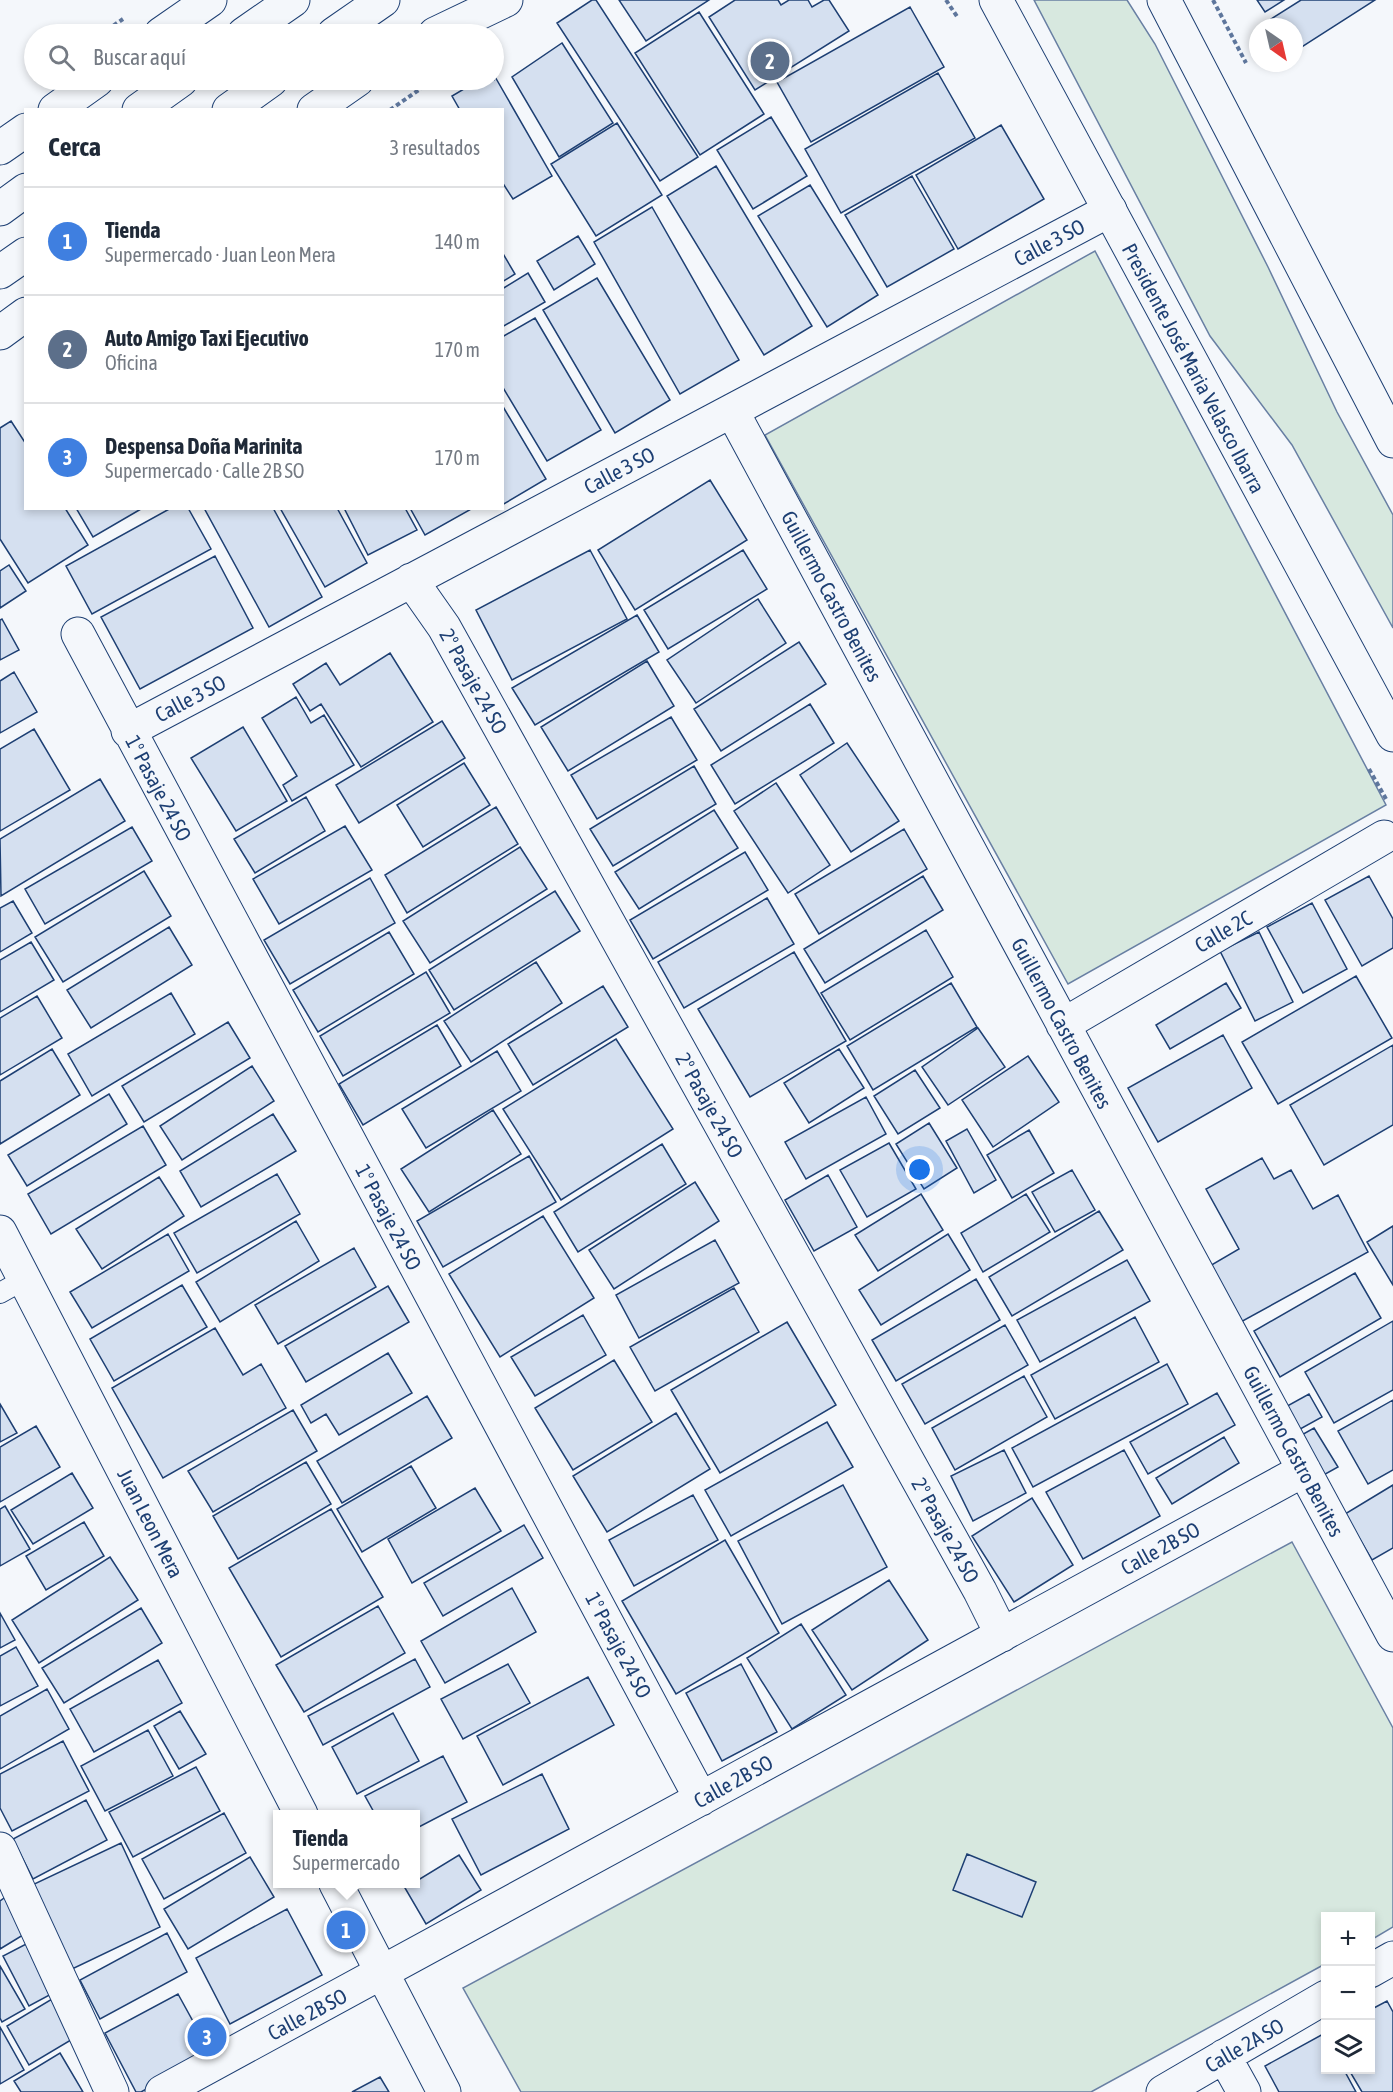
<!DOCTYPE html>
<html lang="es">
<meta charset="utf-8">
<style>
body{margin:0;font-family:"Asap Condensed",sans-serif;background:#f6f6f7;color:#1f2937}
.controls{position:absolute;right:18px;bottom:18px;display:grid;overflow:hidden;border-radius:0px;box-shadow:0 3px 9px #0003}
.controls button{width:54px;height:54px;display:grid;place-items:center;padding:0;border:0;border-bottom:2px solid #e0e1e3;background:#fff;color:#1f2937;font:30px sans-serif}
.compass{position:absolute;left:1249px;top:18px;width:54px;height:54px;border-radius:50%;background:#fff;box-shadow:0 3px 9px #0003;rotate:146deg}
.you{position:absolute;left:920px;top:1170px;width:21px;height:21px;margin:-15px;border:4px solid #fff;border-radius:50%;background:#1a73e8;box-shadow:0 0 0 9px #1a73e833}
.badge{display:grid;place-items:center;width:39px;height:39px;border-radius:50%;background:#c62828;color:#fff;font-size:20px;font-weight:700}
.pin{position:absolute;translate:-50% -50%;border:3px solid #fff;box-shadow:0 2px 6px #0006}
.popup{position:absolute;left:273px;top:1810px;width:147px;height:78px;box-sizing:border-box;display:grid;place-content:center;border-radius:0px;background:#fff;filter:drop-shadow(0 2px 4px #0005);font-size:20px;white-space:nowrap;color:#747a83}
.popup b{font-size:22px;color:#1f2937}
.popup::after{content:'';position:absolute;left:50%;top:100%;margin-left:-12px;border:12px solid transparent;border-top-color:#fff}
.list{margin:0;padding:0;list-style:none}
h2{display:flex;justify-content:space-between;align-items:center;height:78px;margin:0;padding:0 24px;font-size:26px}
h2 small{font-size:20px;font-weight:400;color:#747a83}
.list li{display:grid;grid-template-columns:39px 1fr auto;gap:18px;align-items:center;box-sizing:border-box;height:108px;padding:0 24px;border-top:2px solid #e0e1e3}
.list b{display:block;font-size:22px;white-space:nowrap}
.list p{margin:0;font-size:20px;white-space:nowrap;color:#747a83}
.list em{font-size:20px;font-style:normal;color:#747a83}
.icon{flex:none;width:33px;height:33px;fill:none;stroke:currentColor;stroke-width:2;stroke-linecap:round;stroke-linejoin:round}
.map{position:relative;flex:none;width:1393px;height:2092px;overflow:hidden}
.search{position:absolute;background:#fff;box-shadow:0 3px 9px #0003;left:24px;top:24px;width:480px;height:66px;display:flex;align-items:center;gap:15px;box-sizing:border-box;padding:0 21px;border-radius:33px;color:#747a83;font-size:22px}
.panel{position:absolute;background:#fff;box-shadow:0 3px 9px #0003;left:24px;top:108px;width:480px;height:402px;border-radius:0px}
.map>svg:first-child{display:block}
.green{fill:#d7e8df;stroke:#687fa3;stroke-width:1.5}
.building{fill:#d5e0f0;stroke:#1d3f73;stroke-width:1.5}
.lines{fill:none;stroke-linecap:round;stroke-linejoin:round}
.lane-casing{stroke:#1d3f73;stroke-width:22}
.street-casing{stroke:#1d3f73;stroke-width:35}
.secondary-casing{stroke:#1d3f73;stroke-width:35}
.primary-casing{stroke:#1d3f73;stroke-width:35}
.path{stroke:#5e769c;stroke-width:4;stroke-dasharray:4.5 3;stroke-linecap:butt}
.lane{stroke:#f4f7fb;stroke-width:20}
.street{stroke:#f4f7fb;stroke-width:33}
.secondary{stroke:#f4f7fb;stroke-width:33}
.primary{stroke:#f4f7fb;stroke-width:33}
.labels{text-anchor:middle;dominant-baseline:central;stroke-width:4.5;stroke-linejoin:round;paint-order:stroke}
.street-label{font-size:21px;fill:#1d3f73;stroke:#f4f7fb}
</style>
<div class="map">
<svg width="1393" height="2092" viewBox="0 0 1393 2092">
<rect width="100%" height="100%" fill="#f4f7fb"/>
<path class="green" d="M 1034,0 L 1127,0 L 1155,44 L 1268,267 L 1337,412 L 1393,515 L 1393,628 L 1292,445 L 1210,336 Z
M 1095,251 L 1386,805 L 1068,984 L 765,435 Z
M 1292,1542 L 1393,1728 L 1393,1927 L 1371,1940 L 1370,1916 L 1326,1916 L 1325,1964 L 1091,2092 L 521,2092 L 463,1988 Z"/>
<path class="building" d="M 592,0 L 596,0 L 698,157 L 660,181 L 557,23 Z
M 619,0 L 709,0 L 646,41 Z
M 735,0 L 778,0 L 781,5 L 789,0 L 808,0 L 812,7 L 824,0 L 829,0 L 849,31 L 755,90 L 709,17 Z
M 1257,0 L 1284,0 L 1265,12 Z
M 1301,0 L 1375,0 L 1294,52 L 1294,27 L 1272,27 L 1268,21 Z
M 910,7 L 944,67 L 811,142 L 777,82 Z
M 699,12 L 764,114 L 700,155 L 635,53 Z
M 562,43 L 613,123 L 559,157 L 512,77 Z
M 938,73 L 975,138 L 841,213 L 805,149 Z
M 494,75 L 552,176 L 513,199 L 502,182 L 502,110 L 460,110 L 452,96 L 479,80 L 494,80 Z
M 771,117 L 807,176 L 753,209 L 717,150 Z
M 617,123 L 662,195 L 596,236 L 551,164 Z
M 1001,125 L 1044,199 L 958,249 L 916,175 Z
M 716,166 L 812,326 L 764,355 L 667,196 Z
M 912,176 L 954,249 L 887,287 L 845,215 Z
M 810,185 L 878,295 L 827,327 L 758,216 Z
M 652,207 L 739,360 L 680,394 L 594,242 Z
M 578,236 L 595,264 L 554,290 L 537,261 Z
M 502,252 L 515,274 L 502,282 Z
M 528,273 L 545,302 L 502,327 L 502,289 Z
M 597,278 L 670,400 L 615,433 L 543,310 Z
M 535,318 L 601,430 L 547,461 L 502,386 L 502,337 Z
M 502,405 L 546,479 L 502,505 Z
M 11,421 L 26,444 L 26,508 L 65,508 L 88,545 L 28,583 L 0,539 L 0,428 Z
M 710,480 L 747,540 L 635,610 L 598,550 Z
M 76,508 L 141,508 L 141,509 L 93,537 Z
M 171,508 L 188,508 L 211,549 L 92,614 L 66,566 Z
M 204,508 L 273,508 L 322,597 L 269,627 Z
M 280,508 L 337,508 L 367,563 L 325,587 Z
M 344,508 L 405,508 L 417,530 L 368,555 Z
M 410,508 L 473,508 L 425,535 Z
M 590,550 L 627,619 L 512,680 L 476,610 Z
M 743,550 L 767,589 L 668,649 L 644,610 Z
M 215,556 L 253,628 L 140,689 L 101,617 Z
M 9,565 L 26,591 L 0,608 L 0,571 Z
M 758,599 L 786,643 L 696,703 L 667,660 Z
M 637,615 L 659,652 L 535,725 L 512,688 Z
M 2,619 L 19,650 L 0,660 L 0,620 Z
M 799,642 L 826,684 L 721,751 L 694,709 Z
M 390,653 L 433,722 L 361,767 L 321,704 L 310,711 L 293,684 L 326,663 L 340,685 Z
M 647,661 L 674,706 L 568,771 L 541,727 Z
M 14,672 L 37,712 L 0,733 L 0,681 Z
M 296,697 L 311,723 L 324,715 L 354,765 L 292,801 L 283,785 L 297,776 L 262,718 Z
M 810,704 L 834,743 L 735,804 L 711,765 Z
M 671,717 L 697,760 L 597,819 L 571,775 Z
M 442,721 L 465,758 L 359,823 L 336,785 Z
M 243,727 L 287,801 L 236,831 L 191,758 Z
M 34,729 L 70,790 L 0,831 L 0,749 Z
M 847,743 L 899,821 L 851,852 L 800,775 Z
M 464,763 L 490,805 L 423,847 L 397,805 Z
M 694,766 L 716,804 L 613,866 L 590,829 Z
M 100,779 L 125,821 L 1,896 L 0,839 Z
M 776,783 L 830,865 L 788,893 L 734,811 Z
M 306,797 L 325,831 L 255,873 L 234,839 Z
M 496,807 L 518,844 L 407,913 L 385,875 Z
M 714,810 L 738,848 L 639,909 L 615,872 Z
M 345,826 L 372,870 L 279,924 L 253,879 Z
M 132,827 L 152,861 L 45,924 L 25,889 Z
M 904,829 L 927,869 L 819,934 L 795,894 Z
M 520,847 L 547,889 L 430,963 L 403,921 Z
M 745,852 L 768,890 L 653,959 L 630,920 Z
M 144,871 L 171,916 L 63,982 L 35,937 Z
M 923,876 L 943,910 L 825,983 L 804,949 Z
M 1369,876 L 1393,919 L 1393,948 L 1362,966 L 1325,900 Z
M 370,878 L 395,923 L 290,984 L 264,940 Z
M 555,891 L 580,931 L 454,1010 L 429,970 Z
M 767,898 L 794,944 L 684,1008 L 658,962 Z
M 13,901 L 32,933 L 0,952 L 0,908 Z
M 1312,903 L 1347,969 L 1303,993 L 1267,927 Z
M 169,927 L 192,965 L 91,1028 L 67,990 Z
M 926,930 L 953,977 L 850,1040 L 821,993 Z
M 389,932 L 414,974 L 318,1032 L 293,990 Z
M 1259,932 L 1293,1002 L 1255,1021 L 1220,951 Z
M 31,942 L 54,980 L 0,1012 L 0,960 Z
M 794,952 L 846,1041 L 750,1097 L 698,1009 Z
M 536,962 L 562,1003 L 471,1062 L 444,1021 Z
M 426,972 L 450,1013 L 343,1076 L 320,1036 Z
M 1356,976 L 1392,1038 L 1278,1104 L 1242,1042 Z
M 951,983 L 977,1027 L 873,1090 L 847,1046 Z
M 1226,983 L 1241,1008 L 1170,1049 L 1156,1025 Z
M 603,986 L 628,1027 L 533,1085 L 508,1044 Z
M 171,993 L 195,1034 L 92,1096 L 68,1054 Z
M 37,996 L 62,1038 L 0,1075 L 0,1018 Z
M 228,1022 L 250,1058 L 144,1122 L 122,1086 Z
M 437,1025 L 461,1066 L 363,1125 L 339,1084 Z
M 978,1028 L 1005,1067 L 948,1105 L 922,1067 Z
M 1223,1035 L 1252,1088 L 1158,1142 L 1128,1088 Z
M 616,1039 L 673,1129 L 561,1200 L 503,1109 Z
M 1393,1045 L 1393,1125 L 1324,1165 L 1290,1105 Z
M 52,1049 L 80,1095 L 0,1144 L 0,1081 Z
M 839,1049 L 864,1088 L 809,1123 L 784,1083 Z
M 497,1051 L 521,1091 L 426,1148 L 402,1109 Z
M 1028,1056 L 1059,1102 L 993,1147 L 962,1100 Z
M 252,1066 L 274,1101 L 182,1160 L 160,1126 Z
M 915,1070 L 940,1108 L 898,1134 L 874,1096 Z
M 109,1094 L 127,1124 L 27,1186 L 8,1155 Z
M 866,1097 L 886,1134 L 806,1179 L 785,1142 Z
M 493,1110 L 521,1154 L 429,1212 L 401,1169 Z
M 273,1114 L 296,1151 L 201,1207 L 180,1171 Z
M 929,1123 L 957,1168 L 924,1189 L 896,1144 Z
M 143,1126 L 166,1165 L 51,1234 L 28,1194 Z
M 967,1129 L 996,1180 L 974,1193 L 946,1141 Z
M 1029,1130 L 1054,1173 L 1012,1198 L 987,1155 Z
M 889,1143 L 916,1189 L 867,1217 L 840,1170 Z
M 662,1144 L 686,1184 L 578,1252 L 554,1212 Z
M 529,1156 L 556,1202 L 443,1267 L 417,1221 Z
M 1262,1158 L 1274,1179 L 1291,1170 L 1313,1209 L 1338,1195 L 1368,1252 L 1239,1323 L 1208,1267 L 1239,1249 L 1206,1189 Z
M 1072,1170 L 1095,1210 L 1055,1232 L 1032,1192 Z
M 277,1174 L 300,1214 L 197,1273 L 174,1233 Z
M 828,1175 L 857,1227 L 814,1251 L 785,1200 Z
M 159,1177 L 184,1216 L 102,1269 L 76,1229 Z
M 695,1182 L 719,1221 L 614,1289 L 589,1250 Z
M 921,1194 L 943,1230 L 878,1271 L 855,1235 Z
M 1026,1194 L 1050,1232 L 983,1272 L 961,1233 Z
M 1099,1211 L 1123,1250 L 1012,1316 L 989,1277 Z
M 543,1216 L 594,1298 L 500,1357 L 449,1274 Z
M 296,1221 L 319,1261 L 220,1322 L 196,1282 Z
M 1393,1226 L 1393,1285 L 1367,1242 Z
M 168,1234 L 189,1271 L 92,1328 L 70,1292 Z
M 948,1234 L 970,1270 L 881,1325 L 859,1290 Z
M 715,1240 L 739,1283 L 639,1338 L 616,1295 Z
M 354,1248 L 376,1287 L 278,1344 L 255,1305 Z
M 1127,1260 L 1150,1301 L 1040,1362 L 1017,1320 Z
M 1355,1273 L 1381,1318 L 1280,1377 L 1254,1331 Z
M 976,1279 L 1000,1320 L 896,1381 L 872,1340 Z
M 182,1285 L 207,1327 L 114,1381 L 90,1339 Z
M 388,1286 L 409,1322 L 306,1382 L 285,1346 Z
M 734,1288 L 759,1332 L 655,1391 L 630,1347 Z
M 583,1315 L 606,1355 L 535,1396 L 511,1357 Z
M 1135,1317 L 1159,1362 L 1055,1419 L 1031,1375 Z
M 1393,1321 L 1393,1390 L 1334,1423 L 1305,1372 Z
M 787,1322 L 836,1405 L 720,1473 L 671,1390 Z
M 1005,1325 L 1028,1365 L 925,1424 L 902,1384 Z
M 215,1328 L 243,1375 L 261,1364 L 286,1408 L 163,1478 L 112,1388 Z
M 388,1353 L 412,1393 L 339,1435 L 326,1414 L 311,1423 L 301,1405 Z
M 614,1360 L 652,1422 L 573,1470 L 535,1408 Z
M 1167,1364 L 1188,1404 L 1033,1487 L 1012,1448 Z
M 1024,1376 L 1047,1417 L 955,1470 L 932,1428 Z
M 1217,1393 L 1235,1425 L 1148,1474 L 1130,1442 Z
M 1309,1394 L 1322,1417 L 1293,1433 L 1280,1410 Z
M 427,1396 L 452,1438 L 342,1503 L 317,1461 Z
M 1393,1400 L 1393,1470 L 1368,1484 L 1338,1431 Z
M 0,1404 L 17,1433 L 0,1442 Z
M 293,1410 L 317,1451 L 213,1512 L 188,1471 Z
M 676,1413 L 710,1469 L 607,1532 L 573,1476 Z
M 827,1422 L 853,1467 L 731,1536 L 705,1490 Z
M 36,1426 L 60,1467 L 0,1502 L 0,1447 Z
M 1314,1428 L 1338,1467 L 1320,1477 L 1298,1437 Z
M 1224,1437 L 1239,1463 L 1172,1504 L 1156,1478 Z
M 1004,1450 L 1026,1493 L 973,1521 L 951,1476 Z
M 1124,1450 L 1160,1516 L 1083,1559 L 1046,1492 Z
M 306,1462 L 331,1504 L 238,1559 L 213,1516 Z
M 411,1466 L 436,1508 L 362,1552 L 337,1509 Z
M 72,1473 L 93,1508 L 33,1544 L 11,1510 Z
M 843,1485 L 887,1567 L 782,1624 L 738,1541 Z
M 1393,1485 L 1393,1548 L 1372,1560 L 1345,1514 Z
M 475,1488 L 501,1531 L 412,1583 L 388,1539 Z
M 693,1495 L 718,1540 L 634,1586 L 609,1540 Z
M 1032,1498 L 1073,1565 L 1014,1602 L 972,1536 Z
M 5,1506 L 30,1549 L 0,1566 L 0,1509 Z
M 331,1509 L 383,1597 L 281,1657 L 229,1568 Z
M 84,1522 L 104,1556 L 46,1590 L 26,1556 Z
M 524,1525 L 543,1558 L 443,1616 L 424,1583 Z
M 725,1540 L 779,1633 L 676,1694 L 622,1601 Z
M 110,1557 L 138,1600 L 39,1663 L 12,1620 Z
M 889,1580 L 928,1640 L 852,1690 L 812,1630 Z
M 512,1588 L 536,1632 L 445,1683 L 421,1641 Z
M 378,1606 L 405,1653 L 304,1712 L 276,1665 Z
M 141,1608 L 162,1643 L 64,1703 L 42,1668 Z
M 0,1613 L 15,1640 L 0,1648 Z
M 801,1624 L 846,1695 L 792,1729 L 747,1658 Z
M 16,1647 L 38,1686 L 0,1706 L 0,1656 Z
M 415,1659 L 430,1687 L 323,1745 L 308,1716 Z
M 158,1660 L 182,1703 L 94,1752 L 70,1709 Z
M 508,1664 L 530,1703 L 463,1739 L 441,1699 Z
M 741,1664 L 777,1732 L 722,1761 L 686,1693 Z
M 588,1677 L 614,1725 L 503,1785 L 477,1736 Z
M 47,1689 L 69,1729 L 0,1769 L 0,1716 Z
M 180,1711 L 206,1754 L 179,1769 L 154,1726 Z
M 393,1713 L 419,1761 L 357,1794 L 332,1747 Z
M 148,1730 L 173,1776 L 105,1811 L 81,1766 Z
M 63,1741 L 89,1791 L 12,1831 L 0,1808 L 0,1774 Z
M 443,1756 L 467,1802 L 415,1829 L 415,1814 L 375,1814 L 365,1796 Z
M 196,1767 L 220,1811 L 133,1857 L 109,1812 Z
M 542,1774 L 569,1829 L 481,1875 L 452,1819 Z
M 86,1800 L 107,1840 L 33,1879 L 13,1839 Z
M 224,1813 L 246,1853 L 164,1899 L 142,1859 Z
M 121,1843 L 160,1927 L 70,1970 L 30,1886 Z
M 967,1854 L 1036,1882 L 1022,1917 L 953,1890 Z
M 459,1855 L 481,1890 L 426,1924 L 405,1888 Z
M 250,1857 L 274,1897 L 188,1949 L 164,1909 Z
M 7,1896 L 28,1932 L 0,1949 L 0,1901 Z
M 287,1909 L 322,1975 L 230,2024 L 196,1958 Z
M 167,1933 L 187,1972 L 100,2019 L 80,1980 Z
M 30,1942 L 57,1991 L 29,2006 L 3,1956 Z
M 0,1966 L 25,2009 L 2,2022 L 0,2018 Z
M 178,1994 L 211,2054 L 141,2092 L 136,2092 L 105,2033 Z
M 52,1999 L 76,2037 L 29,2065 L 7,2026 Z
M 1387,2001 L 1393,2012 L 1393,2092 L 1362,2092 L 1349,2070 L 1370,2070 L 1370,2010 Z
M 0,2027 L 24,2070 L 0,2084 Z
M 1325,2033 L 1326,2070 L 1344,2070 L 1356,2092 L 1279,2092 L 1265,2066 Z
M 60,2053 L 83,2092 L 21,2092 L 14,2081 Z
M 380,2077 L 389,2092 L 352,2092 Z"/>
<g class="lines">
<g class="lane-casing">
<path id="lane" d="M 0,1293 L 25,1279"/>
</g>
<g class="street-casing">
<path id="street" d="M 732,411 L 1393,1635
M 411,580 L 444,627 L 980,1591 L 1002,1635
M 78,634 L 701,1799
M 128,731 L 1110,210
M 1063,1025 L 1384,837
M 0,1232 L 301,1814
M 0,1849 L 112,2092
M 336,1884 L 444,2092
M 1370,1971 L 1393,1958
M 1224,2056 L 1244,2092
M 162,2092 L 1304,1470
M 1163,2092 L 1326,1997"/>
</g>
<g class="secondary-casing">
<path id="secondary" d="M 996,0 C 1129,245 1260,491 1393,735
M 1164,0 L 1393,441"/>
</g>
<g class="primary-casing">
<path id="primary" d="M 161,34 L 210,0
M 244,34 L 293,0
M 334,34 L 383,0
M 435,34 L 506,0
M 55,110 L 97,80
M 139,110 L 181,80
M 229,110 L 271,80
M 314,110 L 357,80
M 0,148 L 26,130
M 0,209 L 26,190
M 0,272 L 26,254
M 0,333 L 26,314"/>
</g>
<path class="path" d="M 946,0 L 958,18
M 1213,0 L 1246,63
M 101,34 L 123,19
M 390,110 L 433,80
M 1369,769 L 1386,799"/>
<use href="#lane" class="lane"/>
<use href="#street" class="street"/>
<use href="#secondary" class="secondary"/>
<use href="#primary" class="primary"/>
</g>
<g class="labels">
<g class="street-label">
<text transform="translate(1049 242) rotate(-28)">Calle 3 SO</text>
<text transform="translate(1194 368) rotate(62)">Presidente José Maria Velasco Ibarra</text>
<text transform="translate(619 470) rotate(-28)">Calle 3 SO</text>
<text transform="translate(832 596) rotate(62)">Guillermo Castro Benites</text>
<text transform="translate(474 681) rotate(61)">2º Pasaje 24 SO</text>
<text transform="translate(190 698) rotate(-28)">Calle 3 SO</text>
<text transform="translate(159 788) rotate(62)">1º Pasaje 24 SO</text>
<text transform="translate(1223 931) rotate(-30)">Calle 2C</text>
<text transform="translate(1062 1023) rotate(62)">Guillermo Castro Benites</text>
<text transform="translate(710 1105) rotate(61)">2º Pasaje 24 SO</text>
<text transform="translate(389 1217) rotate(62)">1º Pasaje 24 SO</text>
<text transform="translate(1294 1451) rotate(62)">Guillermo Castro Benites</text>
<text transform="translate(151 1523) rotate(63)">Juan Leon Mera</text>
<text transform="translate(946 1530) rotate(61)">2º Pasaje 24 SO</text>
<text transform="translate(1160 1548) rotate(-29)">Calle 2B SO</text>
<text transform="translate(619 1645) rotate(62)">1º Pasaje 24 SO</text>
<text transform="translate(733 1781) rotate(-29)">Calle 2B SO</text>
<text transform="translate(307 2014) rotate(-28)">Calle 2B SO</text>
<text transform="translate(1244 2045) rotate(-30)">Calle 2A SO</text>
</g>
</g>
</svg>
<div class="controls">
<button>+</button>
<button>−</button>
<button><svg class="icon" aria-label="layers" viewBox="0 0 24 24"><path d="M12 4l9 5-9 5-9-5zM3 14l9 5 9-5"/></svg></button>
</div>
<svg class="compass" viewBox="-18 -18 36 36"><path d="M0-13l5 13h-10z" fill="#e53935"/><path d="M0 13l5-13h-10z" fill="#747a83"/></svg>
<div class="you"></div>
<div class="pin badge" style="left:346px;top:1930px;background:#3f7fe0">1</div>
<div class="popup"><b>Tienda</b>Supermercado</div>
<div class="pin badge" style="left:770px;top:61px;background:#5c6f8a">2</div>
<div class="pin badge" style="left:207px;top:2037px;background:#3f7fe0">3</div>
<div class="search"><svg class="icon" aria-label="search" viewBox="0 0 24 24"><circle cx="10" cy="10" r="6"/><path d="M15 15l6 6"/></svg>Buscar aquí</div>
<section class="panel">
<h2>Cerca<small>3 resultados</small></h2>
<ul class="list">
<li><span class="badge" style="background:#3f7fe0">1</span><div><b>Tienda</b><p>Supermercado · Juan Leon Mera</p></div><em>140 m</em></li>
<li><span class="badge" style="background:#5c6f8a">2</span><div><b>Auto Amigo Taxi Ejecutivo</b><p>Oficina</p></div><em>170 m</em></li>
<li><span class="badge" style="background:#3f7fe0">3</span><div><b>Despensa Doña Marinita</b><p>Supermercado · Calle 2B SO</p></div><em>170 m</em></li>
</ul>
</section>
</div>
